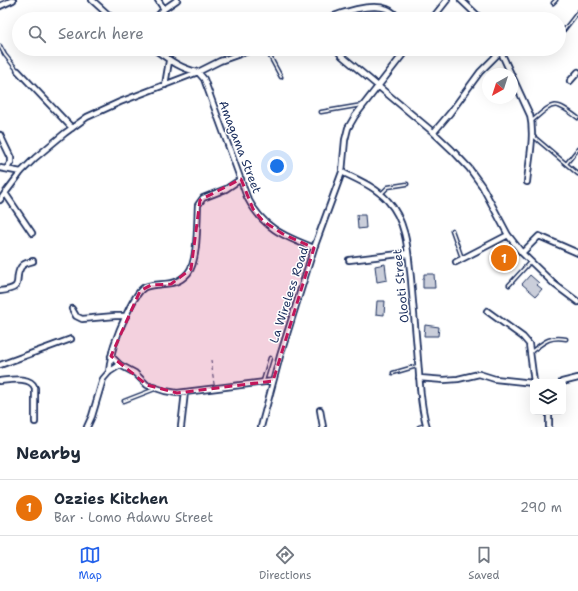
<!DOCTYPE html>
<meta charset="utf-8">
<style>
body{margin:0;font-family:"Shantell Sans",sans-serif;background:#f2f2f3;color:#1f2937}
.controls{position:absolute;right:12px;bottom:12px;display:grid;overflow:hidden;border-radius:6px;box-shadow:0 4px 16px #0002}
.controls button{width:36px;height:36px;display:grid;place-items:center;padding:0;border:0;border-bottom:1px solid #e0e1e3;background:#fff;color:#1f2937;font:20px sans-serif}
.compass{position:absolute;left:482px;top:68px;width:36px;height:36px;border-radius:50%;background:#fff;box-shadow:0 4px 16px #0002;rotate:219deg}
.you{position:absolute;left:277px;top:166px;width:14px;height:14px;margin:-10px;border:3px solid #fff;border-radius:50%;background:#1a73e8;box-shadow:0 0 0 6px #1a73e833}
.badge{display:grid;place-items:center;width:26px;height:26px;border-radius:50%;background:#2563eb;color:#fff;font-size:13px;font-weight:700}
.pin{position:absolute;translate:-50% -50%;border:2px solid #fff;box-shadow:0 1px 4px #0006}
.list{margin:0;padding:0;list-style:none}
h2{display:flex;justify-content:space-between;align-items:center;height:52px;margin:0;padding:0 16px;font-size:17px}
h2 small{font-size:13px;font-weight:400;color:#747a83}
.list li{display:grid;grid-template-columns:26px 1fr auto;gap:12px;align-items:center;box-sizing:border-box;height:56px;padding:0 16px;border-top:1px solid #e0e1e3}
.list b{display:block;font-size:15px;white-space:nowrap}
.list p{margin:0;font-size:13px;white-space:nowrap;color:#747a83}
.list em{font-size:13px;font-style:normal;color:#747a83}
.icon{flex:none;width:22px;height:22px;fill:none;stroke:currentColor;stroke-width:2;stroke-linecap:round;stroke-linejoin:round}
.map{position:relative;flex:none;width:578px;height:427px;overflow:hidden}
.search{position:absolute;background:#fff;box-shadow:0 4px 16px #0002;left:12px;right:12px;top:12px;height:44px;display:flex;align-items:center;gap:10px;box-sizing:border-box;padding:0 14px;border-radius:22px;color:#747a83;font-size:15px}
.sheet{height:108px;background:#fff}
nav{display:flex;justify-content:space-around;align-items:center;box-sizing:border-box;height:56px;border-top:1px solid #e0e1e3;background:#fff;font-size:11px;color:#747a83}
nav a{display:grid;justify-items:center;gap:2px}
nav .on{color:#2563eb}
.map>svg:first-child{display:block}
.building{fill:#caceda;stroke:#1b2f5e}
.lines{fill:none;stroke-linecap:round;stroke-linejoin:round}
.lane-casing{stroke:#1b2f5e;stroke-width:5}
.street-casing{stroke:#1b2f5e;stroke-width:8}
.path{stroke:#1b2f5e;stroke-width:1;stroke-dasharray:4 3;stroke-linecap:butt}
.lane{stroke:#fff;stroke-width:2}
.street{stroke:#fff;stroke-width:4.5}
.marked{fill:#c2185b;fill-opacity:0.2;stroke:#c2185b;stroke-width:3;stroke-dasharray:8 5;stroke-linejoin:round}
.labels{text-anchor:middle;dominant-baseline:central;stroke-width:3;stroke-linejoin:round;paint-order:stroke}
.street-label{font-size:12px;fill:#1b2f5e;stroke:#fff}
</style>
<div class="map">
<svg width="578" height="427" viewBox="0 0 578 427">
<rect width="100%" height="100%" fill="#fff"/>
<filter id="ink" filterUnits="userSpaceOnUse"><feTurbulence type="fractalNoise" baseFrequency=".025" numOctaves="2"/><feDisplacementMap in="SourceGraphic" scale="8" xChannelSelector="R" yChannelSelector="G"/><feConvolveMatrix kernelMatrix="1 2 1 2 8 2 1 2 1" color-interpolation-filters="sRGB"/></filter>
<g filter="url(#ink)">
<path class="building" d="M 357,215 L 365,215 L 366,228 L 358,229 Z
M 385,264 L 387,280 L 377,282 L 375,266 Z
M 424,274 L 434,274 L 435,288 L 423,288 L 423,278 L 424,278 Z
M 530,275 L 539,283 L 537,285 L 542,289 L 536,296 L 522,284 Z
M 377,301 L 385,301 L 384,315 L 376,314 Z
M 425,325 L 439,327 L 438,336 L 424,336 Z"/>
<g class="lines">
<g class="lane-casing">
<path id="lane" d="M 553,3 L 556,0
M 564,30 L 578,12
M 0,46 L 5,55 L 18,71
M 266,49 L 281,77
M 321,112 L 362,105
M 532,121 C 554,102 554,100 578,118
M 533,136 L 578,174
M 566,164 L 578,149
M 382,193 L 388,187 L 407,184
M 452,230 L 462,258
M 509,285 L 530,262
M 531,352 C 544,342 549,336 566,339
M 393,373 L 417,366
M 263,381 L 270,358
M 124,401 L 155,389
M 419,427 L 425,425"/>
</g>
<g class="street-casing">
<path id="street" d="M 92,0 L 113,19
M 158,0 L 164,9
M 461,0 L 481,19
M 0,6 L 13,0
M 155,19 L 164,9 L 177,0
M 326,19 C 342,12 371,3 387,9 C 392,11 396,15 399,19
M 432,19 L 447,0
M 154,49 C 168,59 181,69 198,72 L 204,79 L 247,197 C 263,228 283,236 314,248
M 336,49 L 342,56 L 433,132 L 452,150 L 469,168 L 482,186 L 508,235 L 522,253 L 554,284 L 578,302
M 500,50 L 511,74
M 18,71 L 72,128
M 512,76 L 530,115 C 535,136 529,160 527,182
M 570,81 L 578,72
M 165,85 L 169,61
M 434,132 L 450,113 L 480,72 L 501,51
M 0,135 L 11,158 L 11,162 L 7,168
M 0,168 L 21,172
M 342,172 C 358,180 376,187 388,201 C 407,222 408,252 411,279 C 413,306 416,333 418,361 C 420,382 420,406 427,427
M 5,193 L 32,233
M 0,200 L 21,172 L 35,158 L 65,133 L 87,117 L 120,102 L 198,72 L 220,61 L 254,49
M 522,253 L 539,236 L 578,253
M 349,260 L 408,253
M 456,262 L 508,235
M 0,291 C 27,288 12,280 21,267 C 23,264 29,262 33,261
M 72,309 L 76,316 L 82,319 L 115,316 L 126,316
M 487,311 L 523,337 L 529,344 L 534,382
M 111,356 L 120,365 L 135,373 L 147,385 L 165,391 L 177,393 L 273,381
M 0,365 L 71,339
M 109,372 C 110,363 111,354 114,345 C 118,333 134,292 145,287 C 160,281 174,289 188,273 C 198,262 197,221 198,205 L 203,198 L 226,189 L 241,179
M 419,378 L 444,380 L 458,379 L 479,374 L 495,379 L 533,383
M 0,381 C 10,380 31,376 35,388 L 35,422
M 562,382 L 578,378
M 320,410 L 323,427
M 87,427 L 92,416 L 103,379 L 109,372 L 120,365
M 181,427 L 185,392
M 261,427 L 280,356 L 314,248 L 342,172 L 345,140 L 348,128 L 355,116 L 407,49
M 549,427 L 549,412"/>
</g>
<path class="path" d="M 211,360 L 214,384"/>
<use href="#lane" class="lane"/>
<use href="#street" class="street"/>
</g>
</g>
<path class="marked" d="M 241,179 L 253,209 L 263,221 L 283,234 L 314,248 L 273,381 L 177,393 L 147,385 L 111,356 L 140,291 L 151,285 L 171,284 L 191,269 L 200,200 Z"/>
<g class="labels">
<g class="street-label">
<text transform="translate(240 147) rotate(69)">Amagama Street</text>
<text transform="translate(401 286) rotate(-96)">Olooti Street</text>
<text transform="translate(289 295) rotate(-72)">La Wireless Road</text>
</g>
</g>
</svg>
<div class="controls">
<button><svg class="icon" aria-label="layers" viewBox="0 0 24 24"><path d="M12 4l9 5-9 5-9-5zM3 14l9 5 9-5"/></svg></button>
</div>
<svg class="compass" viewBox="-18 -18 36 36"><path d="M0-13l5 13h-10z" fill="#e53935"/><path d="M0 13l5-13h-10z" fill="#747a83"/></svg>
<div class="you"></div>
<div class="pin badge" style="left:504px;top:258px;background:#e8710a">1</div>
<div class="search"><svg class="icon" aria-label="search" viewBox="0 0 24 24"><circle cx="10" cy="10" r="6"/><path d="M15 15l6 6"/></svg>Search here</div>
</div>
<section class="sheet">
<h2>Nearby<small></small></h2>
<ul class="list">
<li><span class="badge" style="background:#e8710a">1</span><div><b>Ozzies Kitchen</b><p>Bar · Lomo Adawu Street</p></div><em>290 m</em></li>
</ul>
</section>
<nav>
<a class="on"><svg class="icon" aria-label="map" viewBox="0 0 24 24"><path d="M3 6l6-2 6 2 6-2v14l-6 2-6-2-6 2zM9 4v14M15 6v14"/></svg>Map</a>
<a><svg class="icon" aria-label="directions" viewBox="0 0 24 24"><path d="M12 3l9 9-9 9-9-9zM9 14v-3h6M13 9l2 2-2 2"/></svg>Directions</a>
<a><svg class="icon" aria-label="saved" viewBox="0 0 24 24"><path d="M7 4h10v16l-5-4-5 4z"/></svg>Saved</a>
</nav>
